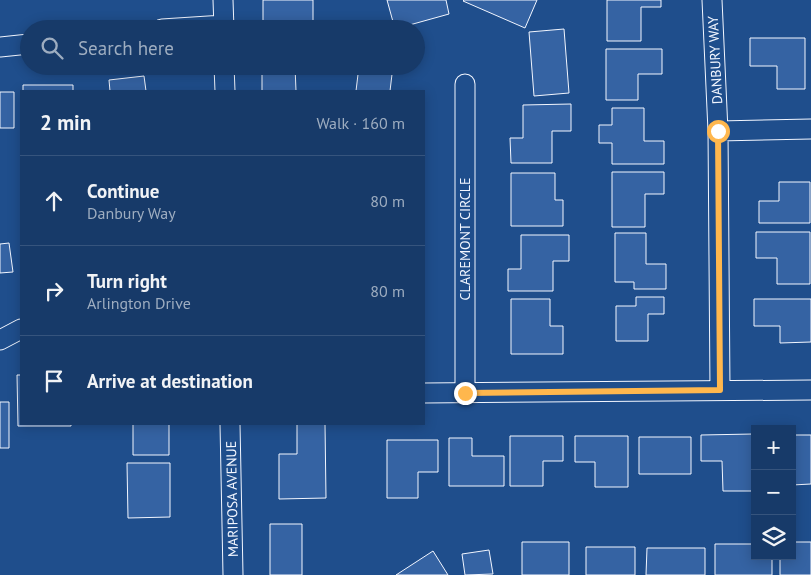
<!DOCTYPE html>
<meta charset="utf-8">
<style>
body{margin:0;font-family:"PT Sans",sans-serif;background:#244571;color:#f1f3f6}
.controls{position:absolute;right:15px;bottom:15px;display:grid;overflow:hidden;border-radius:0px;box-shadow:0 2px 12px #0003}
.controls button{width:45px;height:45px;display:grid;place-items:center;padding:0;border:0;border-bottom:1px solid #36547d;background:#173a69;color:#f1f3f6;font:25px sans-serif}
.stop{position:absolute;width:15px;height:15px;margin:-11px;border:4px solid #ffb74d;border-radius:50%;background:#fff}
.stop.end{background:#ffb74d;border-color:#fff;box-shadow:0 1px 5px #0008}
.list{margin:0;padding:0;list-style:none}
h2{display:flex;justify-content:space-between;align-items:center;height:65px;margin:0;padding:0 20px;font-size:21px}
h2 small{font-size:16px;font-weight:400;color:#9eadc0}
.list li{display:grid;grid-template-columns:32px 1fr auto;gap:15px;align-items:center;box-sizing:border-box;height:90px;padding:0 20px;border-top:1px solid #36547d}
.list b{display:block;font-size:19px;white-space:nowrap}
.list p{margin:0;font-size:16px;white-space:nowrap;color:#9eadc0}
.list em{font-size:16px;font-style:normal;color:#9eadc0}
.icon{flex:none;width:28px;height:28px;fill:none;stroke:currentColor;stroke-width:2;stroke-linecap:round;stroke-linejoin:round}
.map{position:relative;flex:none;width:811px;height:575px;overflow:hidden}
.search{position:absolute;background:#173a69;box-shadow:0 2px 12px #0003;left:20px;top:20px;width:405px;height:55px;display:flex;align-items:center;gap:12px;box-sizing:border-box;padding:0 18px;border-radius:28px;color:#9eadc0;font-size:19px}
.panel{position:absolute;background:#173a69;box-shadow:0 2px 12px #0003;left:20px;top:90px;width:405px;height:335px;border-radius:0px}
.map>svg:first-child{display:block}
.building{fill:#3563a3;stroke:#f2f6ff}
.lines{fill:none;stroke-linecap:round;stroke-linejoin:round}
.street-casing{stroke:#f2f6ff;stroke-width:21}
.street{stroke:#1f4e8c;stroke-width:19}
.route{stroke:#ffb74d;stroke-width:6}
.labels{text-anchor:middle;dominant-baseline:central;stroke-width:4;stroke-linejoin:round;paint-order:stroke}
.street-label{font-size:14px;fill:#f2f6ff;stroke:#1f4e8c}
</style>
<div class="map">
<svg width="811" height="575" viewBox="0 0 811 575">
<rect width="100%" height="100%" fill="#1f4e8c"/>
<path class="building" d="M 263,0 L 313,0 L 313,28 L 263,28 Z
M 387,0 L 446,0 L 449,14 L 395,29 Z
M 464,0 L 537,0 L 525,28 L 463,1 Z
M 607,0 L 661,0 L 661,7 L 641,7 L 641,41 L 607,41 Z
M 564,29 L 569,93 L 534,96 L 529,32 Z
M 750,38 L 805,38 L 805,89 L 777,89 L 777,66 L 750,66 Z
M 606,49 L 662,49 L 662,74 L 638,74 L 638,100 L 606,100 Z
M 262,66 L 295,66 L 296,91 L 262,91 Z
M 359,66 L 393,66 L 390,91 L 356,91 Z
M 144,76 L 146,91 L 110,91 L 109,80 Z
M 23,85 L 73,85 L 73,91 L 23,91 Z
M 0,92 L 14,92 L 14,128 L 0,128 Z
M 571,104 L 571,131 L 552,131 L 552,163 L 511,163 L 510,138 L 523,138 L 523,105 Z
M 612,108 L 644,108 L 644,141 L 664,141 L 664,164 L 612,164 L 612,143 L 599,143 L 599,125 L 612,125 Z
M 612,172 L 664,172 L 664,194 L 645,194 L 645,227 L 612,227 Z
M 511,173 L 555,173 L 555,200 L 563,200 L 563,226 L 511,226 Z
M 779,182 L 810,182 L 810,223 L 759,223 L 759,201 L 779,201 Z
M 756,232 L 810,232 L 810,284 L 777,284 L 777,258 L 756,258 Z
M 615,233 L 646,233 L 646,264 L 666,264 L 666,289 L 634,289 L 634,282 L 615,282 Z
M 521,235 L 569,235 L 569,261 L 553,261 L 553,291 L 508,291 L 508,269 L 521,269 Z
M 9,243 L 13,272 L 0,273 L 0,244 Z
M 636,297 L 664,297 L 664,314 L 648,314 L 648,341 L 616,341 L 616,306 L 636,306 Z
M 511,299 L 550,299 L 550,326 L 563,326 L 563,354 L 511,354 Z
M 754,299 L 811,299 L 811,342 L 780,343 L 780,326 L 754,326 Z
M 17,375 L 21,375 L 21,424 L 71,424 L 71,426 L 18,426 Z
M 0,402 L 9,402 L 9,448 L 0,448 Z
M 133,424 L 169,424 L 169,455 L 133,455 Z
M 297,424 L 325,424 L 326,498 L 279,499 L 279,454 L 297,454 Z
M 753,434 L 754,491 L 723,491 L 722,461 L 701,461 L 701,435 Z
M 792,435 L 811,435 L 811,484 L 792,485 Z
M 510,436 L 563,436 L 563,461 L 543,461 L 543,486 L 510,486 Z
M 575,436 L 628,436 L 628,487 L 595,487 L 595,462 L 575,462 Z
M 639,437 L 691,437 L 691,474 L 639,474 Z
M 449,438 L 472,438 L 472,456 L 504,456 L 504,486 L 449,486 Z
M 387,440 L 438,440 L 438,472 L 418,472 L 418,498 L 387,498 Z
M 127,463 L 170,463 L 170,517 L 128,518 Z
M 270,524 L 302,524 L 302,575 L 270,575 Z
M 522,542 L 569,542 L 569,575 L 522,575 Z
M 792,542 L 811,542 L 811,575 L 780,575 L 780,556 L 792,556 Z
M 715,544 L 755,544 L 755,556 L 772,556 L 772,575 L 715,575 Z
M 586,547 L 635,547 L 635,575 L 586,575 Z
M 647,548 L 705,548 L 705,575 L 646,575 Z
M 489,550 L 493,574 L 465,575 L 462,554 Z
M 433,551 L 448,575 L 396,575 Z"/>
<g class="lines">
<g class="street-casing">
<path id="street" d="M 223,0 L 224,29
M 712,0 L 718,131 L 720,390
M 162,29 L 224,25
M 0,47 L 29,44
M 224,66 L 225,91
M 465,84 L 465,393
M 718,131 L 811,129
M 0,340 L 21,329
M 424,393 L 811,390
M 230,424 L 233,575"/>
</g>
<use href="#street" class="street"/>
</g>
<g class="lines">
<path class="route" d="M 465,393 L 720,390 L 718,131"/>
</g>
<g class="labels">
<g class="street-label">
<text transform="translate(715 60) rotate(-93)">DANBURY WAY</text>
<text transform="translate(465 239) rotate(-90)">CLAREMONT CIRCLE</text>
<text transform="translate(232 499) rotate(-91)">MARIPOSA AVENUE</text>
</g>
</g>
</svg>
<div class="controls">
<button>+</button>
<button>−</button>
<button><svg class="icon" aria-label="layers" viewBox="0 0 24 24"><path d="M12 4l9 5-9 5-9-5zM3 14l9 5 9-5"/></svg></button>
</div>
<div class="stop" style="left:718px;top:131px"></div>
<div class="stop end" style="left:465px;top:393px"></div>
<div class="search"><svg class="icon" aria-label="search" viewBox="0 0 24 24"><circle cx="10" cy="10" r="6"/><path d="M15 15l6 6"/></svg>Search here</div>
<section class="panel">
<h2>2 min<small>Walk · 160 m</small></h2>
<ul class="list">
<li><svg class="icon" aria-label="ahead" viewBox="0 0 24 24"><path d="M12 20V5M6 11l6-6 6 6"/></svg><div><b>Continue</b><p>Danbury Way</p></div><em>80 m</em></li>
<li><svg class="icon" aria-label="right" viewBox="0 0 24 24"><path d="M7 20v-9h11M14 6l5 5-5 5"/></svg><div><b>Turn right</b><p>Arlington Drive</p></div><em>80 m</em></li>
<li><svg class="icon" aria-label="arrive" viewBox="0 0 24 24"><path d="M6 21V4h12l-3 4 3 4H6"/></svg><div><b>Arrive at destination</b></div></li>
</ul>
</section>
</div>
